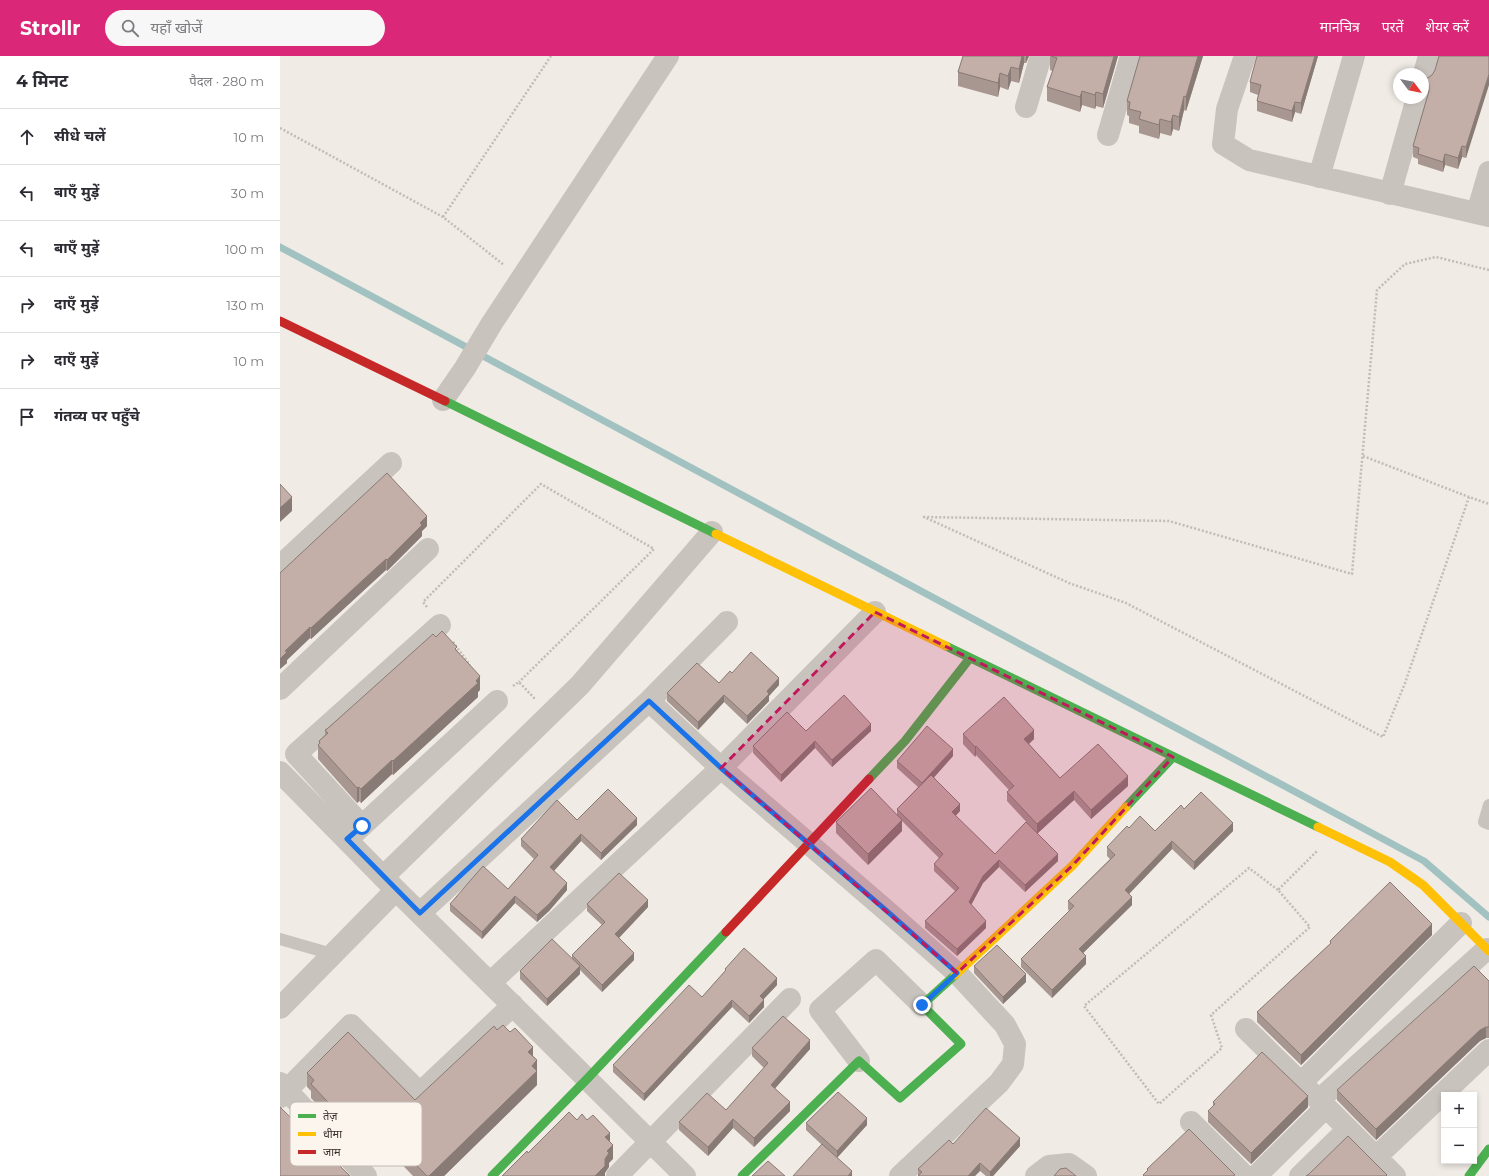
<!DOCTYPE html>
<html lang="hi">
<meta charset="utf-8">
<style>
body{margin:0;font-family:Montserrat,"Noto Sans Devanagari",sans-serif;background:#f7f7f7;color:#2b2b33}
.controls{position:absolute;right:12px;bottom:12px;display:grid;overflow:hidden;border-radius:0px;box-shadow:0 2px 6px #0003}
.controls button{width:36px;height:36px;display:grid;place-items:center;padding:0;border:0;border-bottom:1px solid #e1e1e2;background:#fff;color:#2b2b33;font:20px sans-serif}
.compass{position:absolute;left:1113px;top:12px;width:36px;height:36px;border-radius:50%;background:#fff;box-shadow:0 2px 6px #0003;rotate:122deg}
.stop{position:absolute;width:12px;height:12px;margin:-9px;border:3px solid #1a73e8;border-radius:50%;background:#fff}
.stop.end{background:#1a73e8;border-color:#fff;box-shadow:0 1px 4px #0008}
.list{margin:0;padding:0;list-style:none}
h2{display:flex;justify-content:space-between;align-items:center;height:52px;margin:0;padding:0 16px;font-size:17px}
h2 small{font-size:13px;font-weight:400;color:#7c7c81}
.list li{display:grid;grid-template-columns:26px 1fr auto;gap:12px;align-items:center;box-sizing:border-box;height:56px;padding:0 16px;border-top:1px solid #e1e1e2}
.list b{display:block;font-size:15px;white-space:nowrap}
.list em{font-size:13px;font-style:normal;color:#7c7c81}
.icon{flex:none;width:22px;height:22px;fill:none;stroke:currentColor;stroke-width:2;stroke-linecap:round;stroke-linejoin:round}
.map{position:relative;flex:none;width:1209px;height:1120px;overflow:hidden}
header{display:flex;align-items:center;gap:24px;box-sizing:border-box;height:56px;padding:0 20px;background:#db2777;color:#fff}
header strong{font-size:19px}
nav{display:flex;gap:22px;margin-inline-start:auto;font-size:14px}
.search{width:280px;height:36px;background:#f7f7f7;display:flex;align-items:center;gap:10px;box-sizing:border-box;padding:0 14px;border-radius:22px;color:#7c7c81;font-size:15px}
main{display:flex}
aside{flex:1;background:#fff}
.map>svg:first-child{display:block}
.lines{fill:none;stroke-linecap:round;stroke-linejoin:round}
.stream{stroke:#a1c2c1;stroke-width:7}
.path{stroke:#c2bbb6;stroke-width:2.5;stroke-dasharray:2 2;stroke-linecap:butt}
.lane{stroke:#c9c3be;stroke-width:12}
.street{stroke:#c9c3be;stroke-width:22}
.fast{stroke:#4caf50;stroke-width:9}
.slow{stroke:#ffc107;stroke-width:9}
.jam{stroke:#c62828;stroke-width:9}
.wall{fill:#a89690}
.shaded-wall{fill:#887a75}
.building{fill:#c3afa7;stroke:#887a75}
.route{stroke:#1a73e8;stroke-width:5}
.marked{fill:#c2185b;fill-opacity:0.2;stroke:#c2185b;stroke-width:3;stroke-dasharray:8 5;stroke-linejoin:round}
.key{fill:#fbf5ee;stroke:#c1bab4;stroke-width:1}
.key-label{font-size:11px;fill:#3b302b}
</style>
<header>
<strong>Strollr</strong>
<div class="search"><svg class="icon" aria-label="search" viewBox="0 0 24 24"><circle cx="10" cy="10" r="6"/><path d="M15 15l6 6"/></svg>यहाँ खोजें</div>
<nav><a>मानचित्र</a><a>परतें</a><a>शेयर करें</a></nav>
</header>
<main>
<aside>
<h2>4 मिनट<small>पैदल · 280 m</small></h2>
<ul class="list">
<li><svg class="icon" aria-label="ahead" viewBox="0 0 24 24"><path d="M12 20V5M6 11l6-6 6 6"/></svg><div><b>सीधे चलें</b></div><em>10 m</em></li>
<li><svg class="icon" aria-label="left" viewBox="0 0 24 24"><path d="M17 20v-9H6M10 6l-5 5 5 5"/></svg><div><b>बाएँ मुड़ें</b></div><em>30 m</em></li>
<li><svg class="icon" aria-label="left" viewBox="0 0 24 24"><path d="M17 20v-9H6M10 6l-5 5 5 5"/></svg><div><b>बाएँ मुड़ें</b></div><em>100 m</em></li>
<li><svg class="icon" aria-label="right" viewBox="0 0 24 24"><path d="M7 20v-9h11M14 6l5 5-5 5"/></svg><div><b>दाएँ मुड़ें</b></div><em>130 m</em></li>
<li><svg class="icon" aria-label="right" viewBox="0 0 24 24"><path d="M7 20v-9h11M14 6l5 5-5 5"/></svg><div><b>दाएँ मुड़ें</b></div><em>10 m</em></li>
<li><svg class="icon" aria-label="arrive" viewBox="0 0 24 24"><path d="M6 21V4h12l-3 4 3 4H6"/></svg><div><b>गंतव्य पर पहुँचे</b></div></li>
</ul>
</aside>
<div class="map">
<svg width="1209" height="1120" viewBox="0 0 1209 1120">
<rect width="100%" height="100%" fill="#f0ebe5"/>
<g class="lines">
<path class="stream" d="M 0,191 L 1144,805 L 1209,861"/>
<path class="path" d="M 0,72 L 163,161 L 224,209
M 163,161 L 271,0
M 1209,214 L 1156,201 L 1125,208 L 1097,234 L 1072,518 L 889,465 L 644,461 L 789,527 L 846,547 L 1103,681 L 1125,627 L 1189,441 L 1209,448
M 1083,400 L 1189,441
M 147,551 L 143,546 L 261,428 L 374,493 L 239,626
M 173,586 L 190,609
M 233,630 L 239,626 L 255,643
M 998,834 L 969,812 L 804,950 L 879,1048 L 942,992 L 931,959 L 1030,871 L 998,834 L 1037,795"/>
<path class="lane" d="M 1209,749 L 1204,766 L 1209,768
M 0,883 L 52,898"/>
<path class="street" d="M 965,0 L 947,53 L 943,88 L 969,104 L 1209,160
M 1143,21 L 1149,0
M 746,51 L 761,0
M 828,79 L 851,0
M 1039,121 L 1074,0
M 1110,138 L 1137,42
M 1197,157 L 1209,116
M 163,344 L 185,312 L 212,267 L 388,0
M 0,510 L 111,407
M 0,633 L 148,493
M 369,645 L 441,712 L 608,856 L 677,917 L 725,969 L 735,988 L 733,1008 L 719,1027 L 620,1120
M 0,716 L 116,834 L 405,1120
M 82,770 L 16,698 L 160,569
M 71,780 L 217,645
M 103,821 L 300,629 L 432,476
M 140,857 L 369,645 L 447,566
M 210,927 L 441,712 L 595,556
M 0,952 L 116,834
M 966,973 L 1021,1027
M 579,1005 L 540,954 L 596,904 L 642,949
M 0,1027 L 86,1120
M 0,1041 L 71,969 L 140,1037 L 233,949
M 1039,1044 L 1207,893
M 1046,1051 L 1115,1120
M 911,1066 L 965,1120
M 1096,1101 L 1209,994
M 337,1120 L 510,943
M 756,1120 L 769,1110 L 789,1108 L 806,1120
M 976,1120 L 1046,1051 L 1021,1027 L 1181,867
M 1020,1120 L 1068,1073"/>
<path class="fast" d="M 165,345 L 436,478
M 666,590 L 1038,771
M 589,723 L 625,685 L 690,602
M 846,751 L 893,701
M 212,1120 L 307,1023 L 446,876
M 462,1120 L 579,1005 L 620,1042 L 681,988 L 642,949 L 675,919
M 1189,1120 L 1209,1093"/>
<path class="slow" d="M 436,478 L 666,590
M 1038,771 L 1110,806 L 1143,829 L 1209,895
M 675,919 L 792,810 L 846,751"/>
<path class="jam" d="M 0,265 L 165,345
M 446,876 L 589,723"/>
</g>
<path class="wall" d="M 683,0 L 749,0 L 746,7 L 744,7 L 739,27 L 731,25 L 728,34 L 720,31 L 718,41 L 678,30 L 678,16 Z
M 770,0 L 838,0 L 823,52 L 816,50 L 815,53 L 802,49 L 800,56 L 767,45 L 767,31 L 773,15 L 770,14 Z
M 923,0 L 906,55 L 904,54 L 899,75 L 893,73 L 891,80 L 880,77 L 879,83 L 859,77 L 859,70 L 849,67 L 849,60 L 847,59 L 847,45 Z
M 1038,0 L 1021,58 L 1015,56 L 1012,66 L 977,55 L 977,45 L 978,39 L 970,36 L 970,26 Z
M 1209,0 L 1186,102 L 1182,101 L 1178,113 L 1165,109 L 1163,116 L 1138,108 L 1138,103 L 1133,101 L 1133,90 L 1148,38 L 1146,34 L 1146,23 Z
M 107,417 L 147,470 L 142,475 L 142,480 L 107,515 L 106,514 L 96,523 L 31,583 L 30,582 L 7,604 L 7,607 L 0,613 Z
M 156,581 L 177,594 L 200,634 L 198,636 L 198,641 L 113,719 L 112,718 L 81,747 L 79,745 L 77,747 L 38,703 L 38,689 L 39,688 L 39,685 L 45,679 L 45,674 Z
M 452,617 L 499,629 L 489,640 L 489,645 L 467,668 L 444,646 L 418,674 L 387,645 L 387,637 L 439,627 Z
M 526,675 L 591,675 L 552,711 L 535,692 L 501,726 L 473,697 L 473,690 Z
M 683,678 L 754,683 L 749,688 L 780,722 L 848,730 L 811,763 L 794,744 L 757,777 L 778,805 L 745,836 L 719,811 L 703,827 L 691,849 L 706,872 L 677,900 L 645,872 L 645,865 L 675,835 L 654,815 L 654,808 L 659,802 L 622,765 L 622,775 L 588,809 L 556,777 L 556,766 L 617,759 L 617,753 L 638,731 L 617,712 L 617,705 L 673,700 L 654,721 L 680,755 L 675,760 L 715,798 L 750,770 L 727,745 L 727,736 L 729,734 L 696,699 L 695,701 L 683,688 Z
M 904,753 L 953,775 L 914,814 L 892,793 L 849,838 L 852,849 L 803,897 L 806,908 L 772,942 L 741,911 L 741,903 L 789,855 L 788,853 L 788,845 L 830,803 L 827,800 L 827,791 L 849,772 L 875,775 Z
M 357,769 L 321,804 L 301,785 L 274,815 L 287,834 L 269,855 L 257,866 L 235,847 L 202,883 L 170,855 L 170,848 L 228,833 L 254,803 L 241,790 L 241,783 Z
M 307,848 L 368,851 L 339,882 L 354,904 L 322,936 L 300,914 L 300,918 L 267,950 L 240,923 L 240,915 L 292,903 L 292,899 L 322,869 L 307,855 Z
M 1152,879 L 1021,1009 L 977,966 L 977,956 L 1050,888 L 1050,885 Z
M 694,910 L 746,926 L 723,948 L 694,917 Z
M 445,913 L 497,929 L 483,943 L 484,951 L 469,967 L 452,951 L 364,1045 L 333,1016 L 333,1009 L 422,941 L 445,915 Z
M 1209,925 L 1209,982 L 1206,982 L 1200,985 L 1096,1084 L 1057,1044 L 1057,1034 Z
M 217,974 L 253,1000 L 257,1004 L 257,1029 L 164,1120 L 133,1120 L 111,1097 L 99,1109 L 78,1088 L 76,1090 L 31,1042 L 31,1035 L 27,1031 L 27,1017 L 135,1044 Z
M 472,992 L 530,993 L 495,1032 L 510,1055 L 474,1091 L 453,1072 L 428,1100 L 399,1074 L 399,1066 L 446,1054 L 484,1012 L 472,1000 Z
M 933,1046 L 1028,1051 L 971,1108 L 928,1066 L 928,1055 L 933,1050 Z
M 526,1067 L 587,1069 L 557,1101 L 572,1120 L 541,1088 L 526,1074 Z
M 673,1088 L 740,1090 L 713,1120 L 706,1120 L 700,1115 L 638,1120 L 638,1113 Z"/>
<path class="shaded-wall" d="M 742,0 L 744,0 L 744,7 L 739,27 L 739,13 Z
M 746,0 L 749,0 L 746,7 Z
M 834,0 L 838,0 L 823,52 L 823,38 Z
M 918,0 L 923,0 L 906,55 L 906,41 Z
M 1035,0 L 1038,0 L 1021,58 L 1021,47 Z
M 731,11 L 731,25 L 728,34 L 728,20 Z
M 720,17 L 720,31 L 718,41 L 718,27 Z
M 1209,18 L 1209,29 L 1186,102 L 1186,91 Z
M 802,35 L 802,49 L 800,56 L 800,41 Z
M 816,36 L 816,50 L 815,53 L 815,39 Z
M 904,40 L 904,54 L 899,75 L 899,61 Z
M 1015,46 L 1015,56 L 1012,66 L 1012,55 Z
M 893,59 L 893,73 L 891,80 L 891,66 Z
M 880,63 L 880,77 L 879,83 L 879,69 Z
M 1182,90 L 1182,101 L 1178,113 L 1178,102 Z
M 1165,98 L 1165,109 L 1163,116 L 1163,106 Z
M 12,441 L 12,455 L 0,466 L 0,452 Z
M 147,460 L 147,470 L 142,475 L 142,480 L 107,515 L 107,504 L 140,467 Z
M 106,503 L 106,514 L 31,583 L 31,572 Z
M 30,571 L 30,582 L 7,604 L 7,607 L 0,613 L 0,603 L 5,595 Z
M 200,620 L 200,634 L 198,636 L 198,641 L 113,719 L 113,705 Z
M 499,622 L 499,629 L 489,640 L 489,645 L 467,668 L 467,660 L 487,635 Z
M 444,639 L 444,646 L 418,674 L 418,666 Z
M 591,668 L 591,675 L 552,711 L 552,704 Z
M 754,674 L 754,683 L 744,692 L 744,683 Z
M 535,685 L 535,692 L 501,726 L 501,719 Z
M 696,690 L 696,699 L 695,701 L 695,691 Z
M 673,693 L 673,700 L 642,735 L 642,727 Z
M 112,704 L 112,718 L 81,747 L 81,733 Z
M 848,720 L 848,730 L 811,763 L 811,754 Z
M 79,731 L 79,745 L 77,747 L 77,732 Z
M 794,735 L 794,744 L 757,778 L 757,768 Z
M 680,748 L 680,755 L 672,764 L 672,756 Z
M 357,762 L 357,769 L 321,804 L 321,797 Z
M 622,764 L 622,775 L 588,809 L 588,798 Z
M 953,767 L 953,775 L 914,814 L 914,806 Z
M 301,778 L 301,785 L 270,819 L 270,811 Z
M 892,785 L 892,793 L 845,842 L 845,834 Z
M 778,798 L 778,805 L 745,836 L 745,829 Z
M 719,804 L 719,811 L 703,827 L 689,853 L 689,846 L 703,820 Z
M 287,827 L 287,834 L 269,855 L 257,866 L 257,859 Z
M 235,840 L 235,847 L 202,883 L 202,876 Z
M 852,841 L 852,849 L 799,901 L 799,893 Z
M 368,844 L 368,851 L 335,886 L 335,878 Z
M 706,865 L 706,872 L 677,900 L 677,893 Z
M 1152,868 L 1152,879 L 1021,1009 L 1021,999 Z
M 354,897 L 354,904 L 322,936 L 322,929 Z
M 806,900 L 806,908 L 772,942 L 772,934 Z
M 300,910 L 300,918 L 267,950 L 267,943 Z
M 746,918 L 746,926 L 723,948 L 723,941 Z
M 497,922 L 497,929 L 480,947 L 480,940 Z
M 452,944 L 452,951 L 364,1045 L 364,1038 Z
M 484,944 L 484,951 L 469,967 L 469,960 Z
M 1206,971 L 1206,982 L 1200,985 L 1096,1084 L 1096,1073 L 1200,974 Z
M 530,984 L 530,993 L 491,1037 L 491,1029 Z
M 253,991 L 253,1005 L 248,996 Z
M 257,1004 L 257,1029 L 164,1120 L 149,1120 Z
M 1028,1040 L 1028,1051 L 971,1108 L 971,1097 Z
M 510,1046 L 510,1055 L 474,1091 L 474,1082 Z
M 587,1062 L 587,1069 L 557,1102 L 557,1095 Z
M 453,1063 L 453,1072 L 428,1100 L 428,1091 Z
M 78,1074 L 78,1088 L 76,1090 L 76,1076 Z
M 330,1077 L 330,1091 L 325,1081 Z
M 740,1082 L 740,1090 L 713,1120 L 710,1120 L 710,1116 Z
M 111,1083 L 111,1097 L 99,1109 L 99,1095 Z
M 333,1089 L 333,1103 L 329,1107 L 329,1111 L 325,1117 L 325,1120 L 315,1120 L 325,1103 L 327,1095 Z
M 700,1107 L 700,1115 L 695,1120 L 688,1120 Z
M 572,1115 L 572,1120 L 568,1120 Z"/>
<path class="building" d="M 683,0 L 742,0 L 739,13 L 731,11 L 728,20 L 720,17 L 718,27 L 678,16 Z
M 771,0 L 834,0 L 823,38 L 816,36 L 815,39 L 802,35 L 800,41 L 767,31 L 777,2 Z
M 860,0 L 918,0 L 906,41 L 904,40 L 899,61 L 893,59 L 891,66 L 880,63 L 879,69 L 859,63 L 861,56 L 849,53 L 850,46 L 847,45 Z
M 977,0 L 1035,0 L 1021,47 L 1015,46 L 1012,55 L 977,45 L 981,29 L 970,26 Z
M 1159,0 L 1209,0 L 1209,18 L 1186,91 L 1182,90 L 1178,102 L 1165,98 L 1163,106 L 1138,98 L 1139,92 L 1133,90 L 1149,35 L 1149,29 L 1146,23 L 1152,19 L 1155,14 Z
M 107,417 L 147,460 L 140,467 L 142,469 L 107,504 L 106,503 L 96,512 L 31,572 L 30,571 L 5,595 L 7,596 L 0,603 L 0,517 Z
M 0,428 L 12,441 L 0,452 Z
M 162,575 L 177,591 L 175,593 L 200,620 L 196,625 L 198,627 L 113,705 L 112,704 L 81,733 L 79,731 L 77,732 L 38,689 L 40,687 L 39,685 L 48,677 L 45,674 L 47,673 L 153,578 L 156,581 Z
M 471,596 L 499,622 L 487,635 L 489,638 L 467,660 L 444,639 L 418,666 L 387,637 L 417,607 L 439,627 L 450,615 L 452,617 Z
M 564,639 L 591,668 L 552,704 L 535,685 L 501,719 L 473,690 L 507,656 L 526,675 Z
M 724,641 L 754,674 L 744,683 L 780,722 L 818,688 L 848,720 L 811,754 L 794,735 L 757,768 L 727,736 L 734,730 L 696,690 L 695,691 L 683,678 Z
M 647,670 L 673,693 L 642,727 L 617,705 Z
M 651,719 L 680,748 L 672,756 L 715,798 L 746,766 L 778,798 L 745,829 L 719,804 L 703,820 L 689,846 L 706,865 L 677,893 L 645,865 L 679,832 L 654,808 L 663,798 L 617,753 Z
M 591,732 L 622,764 L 588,798 L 556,766 Z
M 328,733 L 357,762 L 321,797 L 301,778 L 270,811 L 287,827 L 269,848 L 257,859 L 235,840 L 202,876 L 170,848 L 203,810 L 228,833 L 258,799 L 241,783 L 277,744 L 297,764 Z
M 921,736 L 953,767 L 914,806 L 892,785 L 845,834 L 852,841 L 799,893 L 806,900 L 772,934 L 741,903 L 794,850 L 788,845 L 835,799 L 827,791 L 847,770 L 849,772 L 860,760 L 875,775 L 901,749 L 904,753 Z
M 339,817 L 368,844 L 335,878 L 354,897 L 322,929 L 292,899 L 325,866 L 307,848 Z
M 1110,826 L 1152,868 L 1021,999 L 977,956 L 1051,887 L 1050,885 Z
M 272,883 L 300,910 L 267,943 L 240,915 Z
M 717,889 L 746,918 L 723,941 L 694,910 Z
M 464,892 L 497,922 L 480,940 L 484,944 L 469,960 L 452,944 L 364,1038 L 333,1009 L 409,929 L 422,941 L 446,914 L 445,913 Z
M 1194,910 L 1209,925 L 1209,971 L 1206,971 L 1200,974 L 1096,1073 L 1057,1034 Z
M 503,960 L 530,984 L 491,1029 L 510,1046 L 474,1082 L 453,1063 L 428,1091 L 399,1066 L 427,1037 L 446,1054 L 488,1007 L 472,992 Z
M 223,969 L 230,976 L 235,972 L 253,991 L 248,996 L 257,1004 L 252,1010 L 257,1015 L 149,1120 L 147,1120 L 111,1083 L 99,1095 L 78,1074 L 76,1076 L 31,1028 L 34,1024 L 27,1017 L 68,976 L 135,1044 L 214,970 L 217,974 Z
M 982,996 L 1028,1040 L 971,1097 L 928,1055 L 935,1048 L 933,1046 Z
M 558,1036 L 587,1062 L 557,1095 L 526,1067 Z
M 0,1051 L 70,1120 L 0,1120 Z
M 706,1052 L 740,1082 L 710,1116 L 700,1107 L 688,1120 L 638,1120 L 642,1116 L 638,1113 L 669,1084 L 673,1088 Z
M 289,1056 L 297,1064 L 302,1058 L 307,1064 L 313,1059 L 330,1077 L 325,1081 L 333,1089 L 327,1095 L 329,1097 L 325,1103 L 325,1110 L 315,1120 L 222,1120 L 247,1095 L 248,1097 Z
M 909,1073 L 955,1119 L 953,1120 L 864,1120 L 863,1119 L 868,1114 L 867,1113 Z
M 1068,1080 L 1107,1119 L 1106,1120 L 1026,1120 L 1029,1118 Z
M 542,1088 L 572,1115 L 568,1120 L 513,1120 Z
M 488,1105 L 505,1120 L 472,1120 Z
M 786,1112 L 796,1120 L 774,1120 L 780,1113 Z"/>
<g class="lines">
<path class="route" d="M 82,770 L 67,783 L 140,857 L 369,645 L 441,712 L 608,856 L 677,917 L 642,949"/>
</g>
<path class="marked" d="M 595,556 L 893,701 L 792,810 L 677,917 L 441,712 Z"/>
<rect x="10" y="1046" width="132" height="64" rx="6" class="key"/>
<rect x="18" y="1058" width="18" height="4" fill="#4caf50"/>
<rect x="18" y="1076" width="18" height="4" fill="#ffc107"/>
<rect x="18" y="1094" width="18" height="4" fill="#c62828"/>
<g class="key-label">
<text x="43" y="1064">तेज़</text>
<text x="43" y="1082">धीमा</text>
<text x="43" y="1100">जाम</text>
</g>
</svg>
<div class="controls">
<button>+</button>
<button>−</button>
</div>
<svg class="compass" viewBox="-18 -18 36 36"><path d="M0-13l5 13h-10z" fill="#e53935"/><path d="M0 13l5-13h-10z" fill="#7c7c81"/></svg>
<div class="stop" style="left:82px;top:770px"></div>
<div class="stop end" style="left:642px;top:949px"></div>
</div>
</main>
